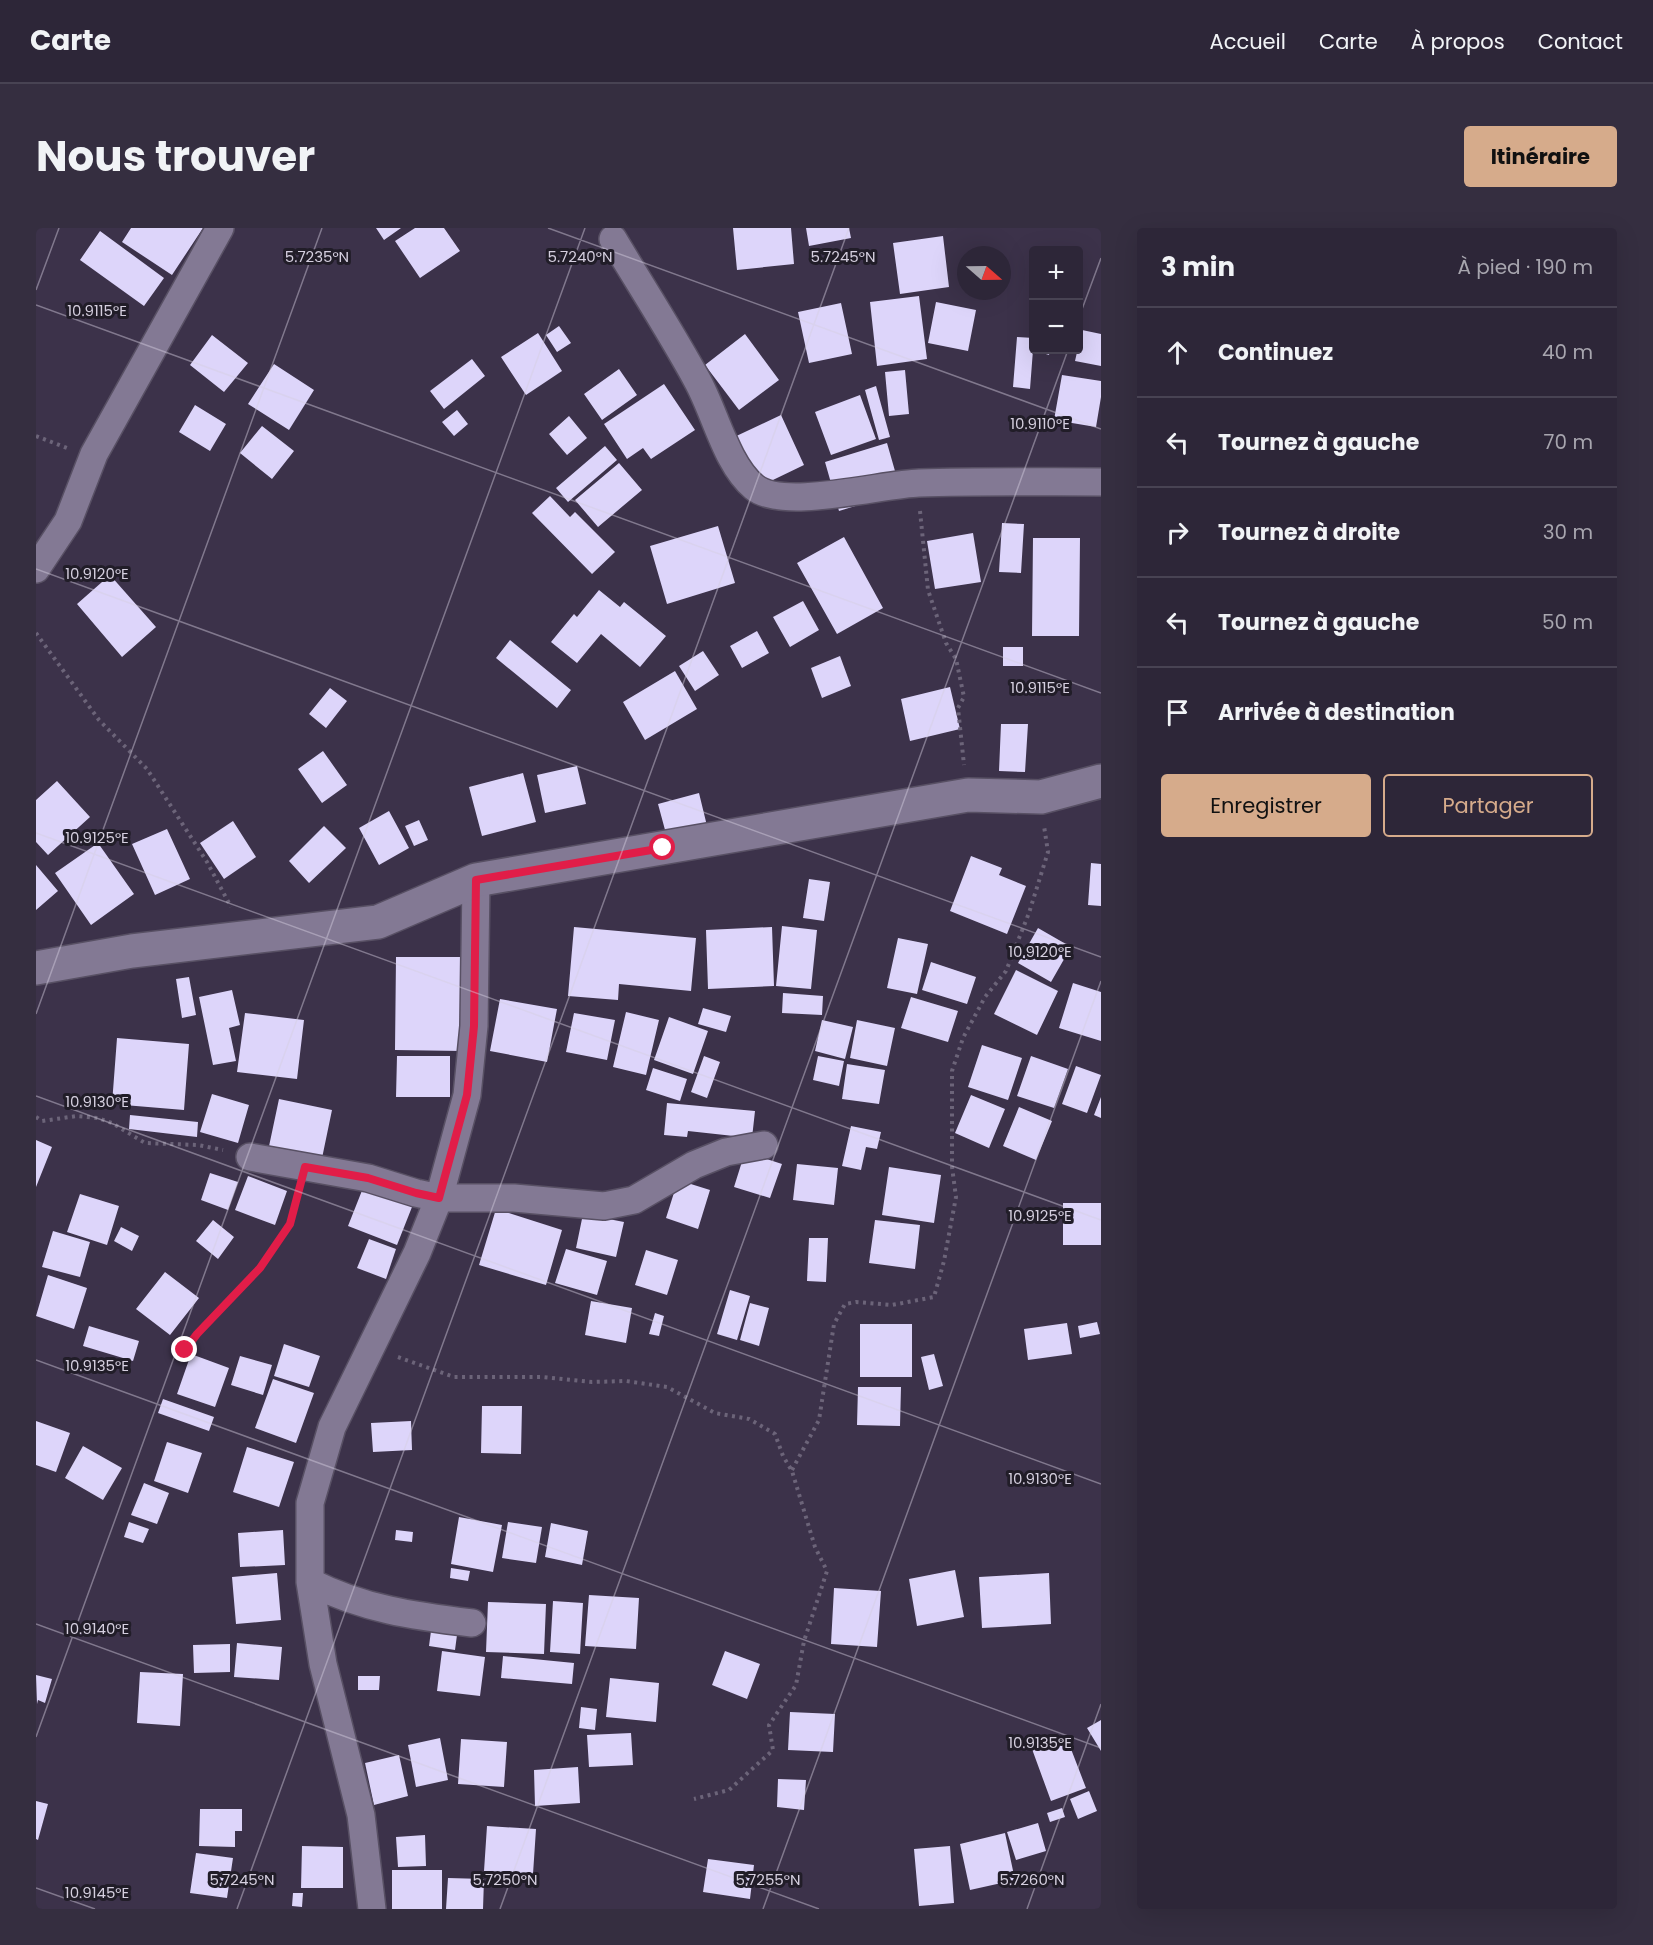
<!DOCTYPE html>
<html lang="fr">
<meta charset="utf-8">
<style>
body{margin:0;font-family:Poppins,sans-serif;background:#352e40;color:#f1f3f6}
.controls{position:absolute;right:18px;top:18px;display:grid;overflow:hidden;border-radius:6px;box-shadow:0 6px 24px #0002}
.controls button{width:54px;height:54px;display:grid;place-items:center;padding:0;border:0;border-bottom:2px solid #484353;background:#2d2638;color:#f1f3f6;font:30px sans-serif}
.compass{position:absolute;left:921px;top:18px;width:54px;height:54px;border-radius:50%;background:#2d2638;box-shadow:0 6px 24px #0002;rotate:110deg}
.stop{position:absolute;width:18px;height:18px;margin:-14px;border:4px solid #e11d48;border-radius:50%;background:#fff}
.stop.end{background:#e11d48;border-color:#fff;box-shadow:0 2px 6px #0008}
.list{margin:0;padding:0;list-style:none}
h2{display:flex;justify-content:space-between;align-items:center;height:78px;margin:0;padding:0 24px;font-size:26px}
h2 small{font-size:20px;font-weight:400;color:#a7a5ae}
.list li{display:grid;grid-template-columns:39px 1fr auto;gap:18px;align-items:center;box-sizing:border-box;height:90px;padding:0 24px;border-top:2px solid #484353}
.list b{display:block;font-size:22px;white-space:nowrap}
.list em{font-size:20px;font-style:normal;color:#a7a5ae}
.actions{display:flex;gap:12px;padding:18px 24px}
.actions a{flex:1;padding:14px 0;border:2px solid #d6ab8b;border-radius:6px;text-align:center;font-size:21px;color:#d6ab8b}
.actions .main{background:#d6ab8b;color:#111}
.icon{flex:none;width:33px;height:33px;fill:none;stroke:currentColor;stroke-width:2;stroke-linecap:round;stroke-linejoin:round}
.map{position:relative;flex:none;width:1065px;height:1681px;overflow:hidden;border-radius:6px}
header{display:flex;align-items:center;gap:36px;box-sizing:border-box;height:84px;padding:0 30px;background:#2d2638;border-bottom:2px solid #484353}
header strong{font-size:28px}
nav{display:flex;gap:33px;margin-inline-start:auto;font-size:21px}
.intro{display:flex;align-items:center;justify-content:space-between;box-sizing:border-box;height:144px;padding:0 36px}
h1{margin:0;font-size:42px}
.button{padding:15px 27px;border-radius:6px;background:#d6ab8b;color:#111;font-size:21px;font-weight:700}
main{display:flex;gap:36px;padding:0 36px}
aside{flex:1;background:#2d2638;border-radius:6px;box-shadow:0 6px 24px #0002}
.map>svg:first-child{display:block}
.building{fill:#ddd5fa}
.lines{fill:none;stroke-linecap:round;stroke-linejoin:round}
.street-casing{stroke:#585064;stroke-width:30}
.secondary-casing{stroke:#585064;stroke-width:36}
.path{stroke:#6c6479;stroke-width:4;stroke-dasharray:3 4.5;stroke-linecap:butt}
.street{stroke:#837994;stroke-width:27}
.secondary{stroke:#837994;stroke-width:33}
.route{stroke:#e11d48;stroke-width:8}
.ticks{fill:none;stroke:#d5cfdf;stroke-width:1.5;stroke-opacity:0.45}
.ticks-label{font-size:15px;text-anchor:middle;fill:#d5cfdf;stroke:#211d28;stroke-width:6;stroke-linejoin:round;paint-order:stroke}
</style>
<header>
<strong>Carte</strong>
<nav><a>Accueil</a><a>Carte</a><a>À propos</a><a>Contact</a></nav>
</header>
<div class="intro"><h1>Nous trouver</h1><a class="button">Itinéraire</a></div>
<main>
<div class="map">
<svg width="1065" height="1681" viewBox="0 0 1065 1681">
<rect width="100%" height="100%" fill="#3c324a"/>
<path class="building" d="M 95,0 L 167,0 L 136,47 L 86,14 Z
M 340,0 L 365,0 L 348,12 Z
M 379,0 L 408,0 L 424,23 L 384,50 L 359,13 Z
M 697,0 L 755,0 L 758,36 L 701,42 Z
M 770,0 L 813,0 L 815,10 L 773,18 Z
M 64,3 L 128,50 L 108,78 L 44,32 Z
M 907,8 L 913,59 L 864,66 L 857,15 Z
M 883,68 L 891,131 L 841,138 L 834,74 Z
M 900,74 L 940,82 L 932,123 L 892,115 Z
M 805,75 L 816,126 L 773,135 L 762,84 Z
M 523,98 L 535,115 L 521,124 L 510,107 Z
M 1046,102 L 1065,106 L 1065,138 L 1039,133 Z
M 502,105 L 526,143 L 490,167 L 465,129 Z
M 709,106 L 743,152 L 703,182 L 669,137 Z
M 176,107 L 212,135 L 188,164 L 154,137 Z
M 981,109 L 998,110 L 997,122 L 1014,122 L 1013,127 L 997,122 L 994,161 L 977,159 Z
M 436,131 L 449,148 L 408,181 L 394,163 Z
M 238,136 L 278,162 L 253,202 L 212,176 Z
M 583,141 L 601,167 L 566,192 L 548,166 Z
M 869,142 L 873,186 L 853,188 L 849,144 Z
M 1026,147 L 1065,153 L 1065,169 L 1060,199 L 1018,192 Z
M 628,156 L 659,202 L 615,231 L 607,220 L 591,231 L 568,196 Z
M 840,158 L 854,209 L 843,212 L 829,162 Z
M 824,167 L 840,211 L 795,227 L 779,184 Z
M 159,177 L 190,196 L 174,223 L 143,204 Z
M 421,182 L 432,196 L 418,208 L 406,194 Z
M 745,187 L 768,237 L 718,261 L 694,211 Z
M 533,188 L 551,210 L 531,227 L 513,206 Z
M 226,198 L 258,223 L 236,251 L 204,225 Z
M 851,215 L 865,264 L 803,283 L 789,234 Z
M 569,218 L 581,232 L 532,274 L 520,260 Z
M 583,235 L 606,262 L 562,299 L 539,272 Z
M 514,268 L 534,289 L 539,284 L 579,324 L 556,346 L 496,285 Z
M 966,295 L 988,296 L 985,345 L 963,344 Z
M 682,298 L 699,355 L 631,376 L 614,318 Z
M 937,305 L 945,354 L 899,361 L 891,313 Z
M 808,309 L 847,380 L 801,406 L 761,335 Z
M 997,310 L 1044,310 L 1043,408 L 996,408 Z
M 74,347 L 120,399 L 86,429 L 41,376 Z
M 563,362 L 584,379 L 588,374 L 630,408 L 604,439 L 565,406 L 541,435 L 515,414 L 538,386 L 541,389 Z
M 767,373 L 783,402 L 754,419 L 737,389 Z
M 721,403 L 733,425 L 706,440 L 694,418 Z
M 474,412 L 535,462 L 521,480 L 460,430 Z
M 967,419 L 987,419 L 987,438 L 967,438 Z
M 667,423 L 683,447 L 659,463 L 643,438 Z
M 804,428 L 815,458 L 786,470 L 775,440 Z
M 639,443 L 661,481 L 609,512 L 587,474 Z
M 914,459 L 924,501 L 874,513 L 865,471 Z
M 294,460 L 311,473 L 290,500 L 273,486 Z
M 965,496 L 992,496 L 989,544 L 963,543 Z
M 287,523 L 311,557 L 286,575 L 262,541 Z
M 541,538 L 550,576 L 509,585 L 501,547 Z
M 487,545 L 500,594 L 446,608 L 433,559 Z
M 21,553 L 54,589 L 12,627 L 0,614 L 0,572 Z
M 663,565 L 672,602 L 632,613 L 622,576 Z
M 353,583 L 373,620 L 343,637 L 323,600 Z
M 383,592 L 392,612 L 378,618 L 369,598 Z
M 197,593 L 220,629 L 188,651 L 164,615 Z
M 288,598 L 310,620 L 273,655 L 253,633 Z
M 131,601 L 154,651 L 119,667 L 96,616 Z
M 62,615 L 98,666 L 55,697 L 19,645 Z
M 935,628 L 966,640 L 963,647 L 990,658 L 971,706 L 914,683 Z
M 1055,635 L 1065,636 L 1065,678 L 1052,677 Z
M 0,637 L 22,663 L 0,682 Z
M 773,651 L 794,654 L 788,693 L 767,690 Z
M 746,698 L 781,702 L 775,761 L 740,758 Z
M 538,699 L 660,710 L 655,763 L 583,756 L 582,772 L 532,768 Z
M 736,699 L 738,758 L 672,761 L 670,702 Z
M 1002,700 L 1035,719 L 1015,754 L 982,735 Z
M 862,710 L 892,716 L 881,766 L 851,760 Z
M 360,729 L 428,729 L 426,823 L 359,822 Z
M 895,734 L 940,749 L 931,776 L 886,762 Z
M 980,742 L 1022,763 L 1001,807 L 958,786 Z
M 153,749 L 160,787 L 146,790 L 140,751 Z
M 1037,755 L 1065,764 L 1065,813 L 1023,800 Z
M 196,762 L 204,797 L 193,800 L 200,833 L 177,837 L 163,769 Z
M 747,765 L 787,768 L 786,787 L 746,785 Z
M 875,769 L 922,783 L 912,814 L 865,800 Z
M 464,771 L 521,781 L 511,834 L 454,823 Z
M 667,780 L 695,788 L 690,804 L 662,796 Z
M 590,784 L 623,792 L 610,847 L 577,839 Z
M 209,785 L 268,792 L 261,851 L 201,844 Z
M 538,785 L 579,792 L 571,832 L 530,824 Z
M 633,789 L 672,803 L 657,846 L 618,832 Z
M 786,792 L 817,799 L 809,831 L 779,823 Z
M 821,792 L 859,800 L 851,838 L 814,830 Z
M 81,810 L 153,816 L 148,882 L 76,876 Z
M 946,817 L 986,830 L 972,872 L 932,859 Z
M 361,828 L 414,828 L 414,869 L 360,869 Z
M 668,828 L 684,834 L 671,870 L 655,864 Z
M 782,828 L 808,833 L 803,858 L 777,852 Z
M 995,828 L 1032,841 L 1018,880 L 981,868 Z
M 811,836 L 849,842 L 843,876 L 806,871 Z
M 1040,838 L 1065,847 L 1051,885 L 1026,876 Z
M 617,840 L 651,851 L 644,873 L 610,862 Z
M 176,866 L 213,877 L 202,915 L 164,904 Z
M 935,867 L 969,881 L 953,920 L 919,905 Z
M 1065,869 L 1065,890 L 1058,887 Z
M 243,871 L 296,882 L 285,935 L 232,923 Z
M 631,875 L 719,883 L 716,910 L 652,903 L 651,909 L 628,907 Z
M 983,879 L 1016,893 L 1000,932 L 967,918 Z
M 94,887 L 162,894 L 161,909 L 93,901 Z
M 815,898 L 845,904 L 841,921 L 830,919 L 825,942 L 806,938 Z
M 0,912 L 16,919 L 0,959 Z
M 709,924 L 746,936 L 734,970 L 698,959 Z
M 761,936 L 802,940 L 798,977 L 757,972 Z
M 853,939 L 905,947 L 898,995 L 846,987 Z
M 174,945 L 202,954 L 192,982 L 165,972 Z
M 212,948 L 251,963 L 239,997 L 199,982 Z
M 642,952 L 674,962 L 662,1001 L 630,990 Z
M 327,960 L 376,979 L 361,1017 L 312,998 Z
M 44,966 L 83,978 L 71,1017 L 31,1004 Z
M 1027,975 L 1065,975 L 1065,1017 L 1027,1017 Z
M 460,981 L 526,1002 L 510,1057 L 443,1037 Z
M 547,986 L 588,994 L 580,1029 L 540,1020 Z
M 177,992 L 198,1009 L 182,1031 L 160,1013 Z
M 839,992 L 884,997 L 879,1041 L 833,1035 Z
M 85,999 L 103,1008 L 96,1023 L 78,1013 Z
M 17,1003 L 54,1014 L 44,1049 L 6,1039 Z
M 773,1010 L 792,1010 L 790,1054 L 771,1053 Z
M 333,1011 L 360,1021 L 350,1051 L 321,1040 Z
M 530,1021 L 571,1033 L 561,1067 L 519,1055 Z
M 610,1022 L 642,1032 L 631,1067 L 599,1057 Z
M 129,1044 L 163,1070 L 134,1107 L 100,1081 Z
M 12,1047 L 51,1060 L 38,1101 L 0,1088 Z
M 694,1062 L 714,1068 L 701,1112 L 681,1106 Z
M 555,1073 L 596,1080 L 590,1115 L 549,1107 Z
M 714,1075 L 733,1080 L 723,1118 L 704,1112 Z
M 619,1085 L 628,1088 L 623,1108 L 613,1106 Z
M 1061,1094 L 1064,1106 L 1044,1110 L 1042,1098 Z
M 1031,1095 L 1036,1126 L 992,1132 L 988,1101 Z
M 824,1096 L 876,1096 L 876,1149 L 824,1149 Z
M 53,1098 L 103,1113 L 97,1133 L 47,1118 Z
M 248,1116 L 284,1128 L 273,1159 L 238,1148 Z
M 155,1126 L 193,1140 L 179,1179 L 141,1166 Z
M 898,1126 L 907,1158 L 893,1162 L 885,1129 Z
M 204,1128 L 236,1137 L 227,1167 L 195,1157 Z
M 237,1151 L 278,1165 L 260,1215 L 219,1200 Z
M 822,1159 L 865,1159 L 864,1198 L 821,1197 Z
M 127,1171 L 178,1189 L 173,1203 L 122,1185 Z
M 446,1178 L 486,1178 L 485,1226 L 445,1225 Z
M 0,1193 L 34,1205 L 20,1244 L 0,1237 Z
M 375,1193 L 376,1222 L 337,1224 L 335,1195 Z
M 131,1214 L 166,1225 L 152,1265 L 118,1253 Z
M 47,1218 L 86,1240 L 67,1272 L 29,1250 Z
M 211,1219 L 258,1234 L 243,1279 L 197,1264 Z
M 108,1255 L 133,1265 L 121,1296 L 95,1287 Z
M 423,1289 L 466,1297 L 457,1344 L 415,1336 Z
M 93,1294 L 113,1301 L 107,1315 L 88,1309 Z
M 472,1294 L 506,1299 L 500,1335 L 466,1330 Z
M 515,1295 L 552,1303 L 546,1337 L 509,1329 Z
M 247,1302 L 249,1337 L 204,1339 L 202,1305 Z
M 360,1302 L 377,1304 L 376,1314 L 359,1312 Z
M 415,1340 L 434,1343 L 432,1353 L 414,1350 Z
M 919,1342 L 928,1389 L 881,1398 L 873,1351 Z
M 241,1345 L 245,1392 L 200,1396 L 196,1349 Z
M 1013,1345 L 1015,1396 L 946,1400 L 943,1349 Z
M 798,1360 L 845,1363 L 841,1419 L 795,1416 Z
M 553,1367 L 603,1370 L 600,1421 L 549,1418 Z
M 517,1373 L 547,1375 L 544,1426 L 514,1424 Z
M 452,1374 L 510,1376 L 508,1426 L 450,1424 Z
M 395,1403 L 421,1407 L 419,1422 L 393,1418 Z
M 201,1415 L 246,1419 L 243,1452 L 198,1449 Z
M 194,1416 L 194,1444 L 158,1445 L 157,1417 Z
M 406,1423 L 449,1429 L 444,1468 L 401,1463 Z
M 689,1423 L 724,1436 L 711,1471 L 676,1457 Z
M 467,1428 L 538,1435 L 536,1456 L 465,1450 Z
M 104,1444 L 147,1446 L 144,1498 L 101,1495 Z
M 0,1447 L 16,1451 L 9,1475 L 2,1472 L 1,1476 Z
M 322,1448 L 344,1448 L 343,1462 L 322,1462 Z
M 574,1450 L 623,1455 L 620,1494 L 570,1489 Z
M 545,1479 L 561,1481 L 559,1502 L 543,1500 Z
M 754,1484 L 799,1486 L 797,1524 L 752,1522 Z
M 1065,1492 L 1065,1523 L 1051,1500 Z
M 595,1505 L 597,1537 L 553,1539 L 551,1507 Z
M 1030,1508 L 1050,1560 L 1015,1573 L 996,1521 Z
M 404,1510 L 412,1552 L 380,1559 L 372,1517 Z
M 425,1511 L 471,1514 L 468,1559 L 422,1556 Z
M 363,1527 L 372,1568 L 338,1577 L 329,1535 Z
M 542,1539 L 544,1575 L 499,1578 L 498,1542 Z
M 742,1551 L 770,1552 L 768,1582 L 741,1579 Z
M 1053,1563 L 1061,1583 L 1042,1591 L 1034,1571 Z
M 0,1573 L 12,1576 L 2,1612 L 0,1611 Z
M 1026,1580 L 1029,1589 L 1014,1594 L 1011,1585 Z
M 164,1581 L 206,1581 L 206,1603 L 199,1603 L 199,1619 L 163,1618 Z
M 1002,1595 L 1010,1623 L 980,1632 L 971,1604 Z
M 451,1598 L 500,1601 L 497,1646 L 448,1643 Z
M 969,1605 L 979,1652 L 934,1662 L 924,1616 Z
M 389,1607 L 390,1638 L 362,1639 L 360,1609 Z
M 266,1618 L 307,1619 L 307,1660 L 265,1660 Z
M 914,1618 L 918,1675 L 883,1678 L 878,1621 Z
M 160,1625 L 197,1630 L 191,1670 L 154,1665 Z
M 672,1631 L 718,1637 L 714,1671 L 667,1664 Z
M 356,1642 L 406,1642 L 406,1681 L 356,1681 Z
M 412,1650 L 448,1651 L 447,1681 L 410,1681 Z
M 257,1665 L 267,1665 L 266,1679 L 256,1678 Z"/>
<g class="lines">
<g class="street-casing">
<path id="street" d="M 577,11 C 605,58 635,104 661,152 C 679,184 690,236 718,259 C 746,283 847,256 883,255 C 944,253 1004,254 1065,254
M 0,341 L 32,293 L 58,226 L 184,0
M 214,929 L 332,950 L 380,965 L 403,970 L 478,970 L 568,978 L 598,972 L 658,937 L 690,924 L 728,917
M 274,1354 C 327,1381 378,1388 436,1395
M 336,1681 L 325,1587 L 287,1436 L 274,1354 L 274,1275 L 296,1199 L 381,1025 L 403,970 L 431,867 L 438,798 L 440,652"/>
</g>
<g class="secondary-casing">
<path id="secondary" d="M 0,740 L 96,723 L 342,694 L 440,652 L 932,567 L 1005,569 L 1065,553"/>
</g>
<path class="path" d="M 0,208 L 31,220
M 884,283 L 892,362 L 910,415 L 920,431 L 928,469 L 922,480 L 928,537
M 0,405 L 63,492 L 111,541 L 171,634 L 195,679
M 0,889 L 6,893 L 41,888 L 62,890 L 76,895 L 109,915 L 162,917 L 187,922
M 149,1122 L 161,1106 L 224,1040 L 254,996 L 262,965
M 362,1129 L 418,1149 L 507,1149 L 556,1154 L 590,1153 L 631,1159 L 679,1185 L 713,1191 L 739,1206 L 747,1228 L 756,1243 L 779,1319 L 791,1343 L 768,1413 L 760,1457 L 733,1497 L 737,1522 L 693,1562 L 658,1571
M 756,1242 L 783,1192 L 798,1096 L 809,1076 L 820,1074 L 856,1077 L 898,1069 L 908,1033 L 920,969 L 916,939 L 916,843 L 927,810 L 949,769 L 970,743 L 993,685 L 1012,624 L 1008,598"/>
<use href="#street" class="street"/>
<use href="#secondary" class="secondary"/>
</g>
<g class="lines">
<path class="route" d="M 149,1122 L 161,1106 L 224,1040 L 254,996 L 269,939 L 332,950 L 380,965 L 403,970 L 431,867 L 438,798 L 440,652 L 627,620"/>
</g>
<path class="ticks" d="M 512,0 L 1065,201M 0,62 L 23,0M 0,77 L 1065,465M 1042,92 L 1065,30M 0,341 L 1065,729M 0,605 L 1065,992M 0,786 L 286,0M 0,868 L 1065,1256M 0,1132 L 1065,1520M 0,1396 L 783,1681M 0,1509 L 549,0M 0,1660 L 59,1681M 201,1681 L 813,0M 464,1681 L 1032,122M 727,1681 L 1065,753M 991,1681 L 1065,1476"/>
<g class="ticks-label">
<text x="281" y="34">5.7235°N</text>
<text x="544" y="34">5.7240°N</text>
<text x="807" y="34">5.7245°N</text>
<text x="61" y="88">10.9115°E</text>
<text x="1004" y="201">10.9110°E</text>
<text x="61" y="351">10.9120°E</text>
<text x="1004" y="465">10.9115°E</text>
<text x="61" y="615">10.9125°E</text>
<text x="1004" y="729">10.9120°E</text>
<text x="61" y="879">10.9130°E</text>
<text x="1004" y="993">10.9125°E</text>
<text x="61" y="1143">10.9135°E</text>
<text x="1004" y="1256">10.9130°E</text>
<text x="61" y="1406">10.9140°E</text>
<text x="1004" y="1520">10.9135°E</text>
<text x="206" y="1657">5.7245°N</text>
<text x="469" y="1657">5.7250°N</text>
<text x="732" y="1657">5.7255°N</text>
<text x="996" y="1657">5.7260°N</text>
<text x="61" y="1670">10.9145°E</text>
</g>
</svg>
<div class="controls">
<button>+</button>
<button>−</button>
</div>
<svg class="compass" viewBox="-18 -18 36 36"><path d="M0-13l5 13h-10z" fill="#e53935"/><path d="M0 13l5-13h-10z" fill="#a7a5ae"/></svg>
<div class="stop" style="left:627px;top:620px"></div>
<div class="stop end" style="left:149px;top:1122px"></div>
</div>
<aside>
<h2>3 min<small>À pied · 190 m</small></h2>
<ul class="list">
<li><svg class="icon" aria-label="ahead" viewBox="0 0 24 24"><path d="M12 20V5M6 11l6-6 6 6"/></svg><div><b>Continuez</b></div><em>40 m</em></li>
<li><svg class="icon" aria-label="left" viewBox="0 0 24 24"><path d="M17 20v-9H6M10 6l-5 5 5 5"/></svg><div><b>Tournez à gauche</b></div><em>70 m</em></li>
<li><svg class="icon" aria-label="right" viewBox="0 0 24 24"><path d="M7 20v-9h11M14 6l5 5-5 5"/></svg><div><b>Tournez à droite</b></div><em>30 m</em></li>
<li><svg class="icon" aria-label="left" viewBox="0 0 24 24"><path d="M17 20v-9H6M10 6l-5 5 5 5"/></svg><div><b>Tournez à gauche</b></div><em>50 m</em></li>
<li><svg class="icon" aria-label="arrive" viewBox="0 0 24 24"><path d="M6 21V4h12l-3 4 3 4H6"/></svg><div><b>Arrivée à destination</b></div></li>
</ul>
<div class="actions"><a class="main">Enregistrer</a><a>Partager</a></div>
</aside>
</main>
